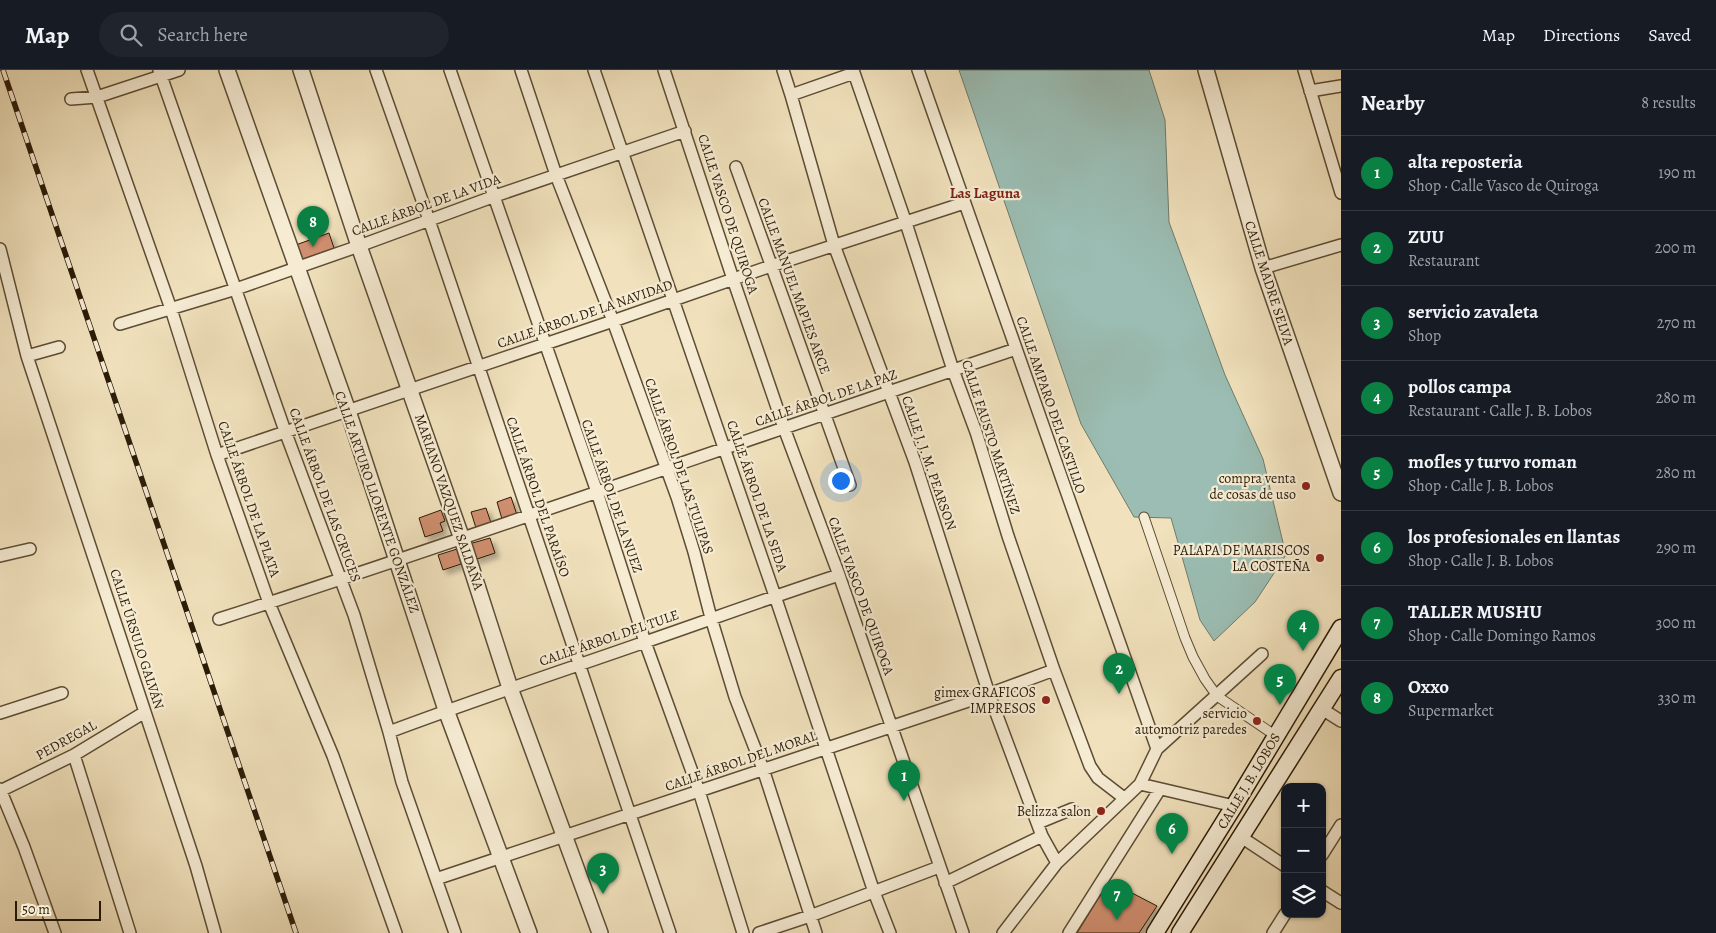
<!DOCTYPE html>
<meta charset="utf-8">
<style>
body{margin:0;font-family:Alegreya,serif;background:#20242c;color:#f1f3f6}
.controls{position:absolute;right:15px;bottom:15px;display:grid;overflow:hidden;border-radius:10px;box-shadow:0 1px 4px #0004}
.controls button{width:45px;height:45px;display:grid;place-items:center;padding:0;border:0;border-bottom:1px solid #363941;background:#171b24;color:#f1f3f6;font:25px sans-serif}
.scale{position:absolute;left:15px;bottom:12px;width:86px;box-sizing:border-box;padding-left:5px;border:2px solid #2a1b07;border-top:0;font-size:14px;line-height:18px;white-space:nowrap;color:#2a1b07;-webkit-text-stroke:4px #f6ecd4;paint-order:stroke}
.you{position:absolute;left:840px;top:410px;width:18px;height:18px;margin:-12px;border:4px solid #fff;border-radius:50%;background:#1a73e8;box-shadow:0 0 0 8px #1a73e833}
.badge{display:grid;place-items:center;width:32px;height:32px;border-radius:50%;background:#0b8043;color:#fff;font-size:16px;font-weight:700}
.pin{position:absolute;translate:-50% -41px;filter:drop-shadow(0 1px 2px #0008)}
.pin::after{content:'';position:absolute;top:26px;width:18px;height:15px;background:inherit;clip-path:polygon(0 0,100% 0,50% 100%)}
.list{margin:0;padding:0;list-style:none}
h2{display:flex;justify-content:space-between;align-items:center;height:65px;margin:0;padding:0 20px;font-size:21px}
h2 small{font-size:16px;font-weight:400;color:#9ea1a6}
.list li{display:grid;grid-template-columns:32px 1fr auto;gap:15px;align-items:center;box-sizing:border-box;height:75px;padding:0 20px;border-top:1px solid #363941}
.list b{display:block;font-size:19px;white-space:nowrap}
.list p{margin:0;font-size:16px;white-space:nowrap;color:#9ea1a6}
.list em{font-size:16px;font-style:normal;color:#9ea1a6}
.icon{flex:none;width:28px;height:28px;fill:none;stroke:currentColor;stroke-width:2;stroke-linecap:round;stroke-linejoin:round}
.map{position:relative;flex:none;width:1341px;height:863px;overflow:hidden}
header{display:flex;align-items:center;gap:30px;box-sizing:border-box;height:70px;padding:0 25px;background:#171b24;border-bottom:1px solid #363941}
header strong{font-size:24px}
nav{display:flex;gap:28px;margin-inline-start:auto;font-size:18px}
.search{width:350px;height:45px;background:#20242c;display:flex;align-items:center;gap:12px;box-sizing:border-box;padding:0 18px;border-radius:28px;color:#9ea1a6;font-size:19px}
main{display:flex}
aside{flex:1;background:#171b24}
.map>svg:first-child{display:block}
.water{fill:#9bbdb3;stroke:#6e7c6e}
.building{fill:#d08f70;stroke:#2a1b07;filter:url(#shadow)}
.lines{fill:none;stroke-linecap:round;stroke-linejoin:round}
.pedestrian-casing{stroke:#5c4d34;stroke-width:11}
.minor-casing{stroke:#5c4d34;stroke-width:14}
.tertiary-casing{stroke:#5c4d34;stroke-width:18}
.secondary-casing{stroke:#2a1b07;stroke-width:19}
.pedestrian{stroke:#f6ecd4;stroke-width:9}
.minor{stroke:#f6ecd4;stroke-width:11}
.tertiary{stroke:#f6ecd4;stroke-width:15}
.secondary{stroke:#f6ecd4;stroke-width:16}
.rail-casing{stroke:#2a1b07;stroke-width:5.5}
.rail{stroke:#f6ecd4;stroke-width:4;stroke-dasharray:11;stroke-linecap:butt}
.poi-dot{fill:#8f2418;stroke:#f6ecd4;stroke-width:2}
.labels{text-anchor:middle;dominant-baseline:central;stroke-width:4.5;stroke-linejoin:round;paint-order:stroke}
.street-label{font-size:14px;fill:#2a1b07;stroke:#f6ecd4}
.poi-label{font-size:14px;fill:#2a1b07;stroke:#f6ecd4;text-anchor:end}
.neighbourhood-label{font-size:15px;font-weight:bold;fill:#7a1f14;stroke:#f6ecd4}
</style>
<header>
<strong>Map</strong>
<div class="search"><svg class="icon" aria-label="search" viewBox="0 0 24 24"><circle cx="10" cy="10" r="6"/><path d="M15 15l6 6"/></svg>Search here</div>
<nav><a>Map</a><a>Directions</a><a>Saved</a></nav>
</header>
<main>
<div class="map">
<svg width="1341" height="863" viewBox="0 0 1341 863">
<defs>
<filter id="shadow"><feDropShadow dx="4.5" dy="4.5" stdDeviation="2.5" flood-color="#0004"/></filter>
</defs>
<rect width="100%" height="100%" fill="#f1e2bd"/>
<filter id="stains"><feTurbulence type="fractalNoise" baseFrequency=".004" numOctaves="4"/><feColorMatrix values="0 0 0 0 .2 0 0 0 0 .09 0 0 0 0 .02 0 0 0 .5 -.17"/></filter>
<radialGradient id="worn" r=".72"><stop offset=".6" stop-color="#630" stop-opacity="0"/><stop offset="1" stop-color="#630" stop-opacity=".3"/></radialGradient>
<path class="water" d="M 959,0 L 1149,0 L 1165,50 L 1169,152 L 1225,305 L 1263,389 L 1286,485 L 1255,532 L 1214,571 L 1200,550 L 1171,448 L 1134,447 L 1081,354 Z"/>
<path class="building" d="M 329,163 L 334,178 L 298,191 L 293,176 Z
M 511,427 L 517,445 L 502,449 L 497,432 Z
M 486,438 L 491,453 L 476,458 L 471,442 Z
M 441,440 L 445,451 L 440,453 L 443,461 L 425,467 L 419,448 Z
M 490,468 L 495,483 L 474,490 L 469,474 Z
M 457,479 L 461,494 L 443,500 L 438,485 Z
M 1109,811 L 1157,836 L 1139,863 L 1077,863 Z"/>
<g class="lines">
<g class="pedestrian-casing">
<path id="pedestrian" d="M 1144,447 L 1185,568 L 1193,587 L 1205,609 L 1217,626 L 1276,666"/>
</g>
<g class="minor-casing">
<path id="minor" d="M 87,0 L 171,239 L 217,385 L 269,533 L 333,686 L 396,863
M 159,0 L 285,361 L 354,545 L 389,662 L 402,712 L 455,863
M 376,0 L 429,150 L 670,863
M 450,0 L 597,422 L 645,572 L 699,721 L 743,863
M 521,0 L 556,105 L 613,251 L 677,427 L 694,482 L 711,548 L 735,627 L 763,699 L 816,863
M 594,0 L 775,526 L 874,822 L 890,863
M 664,0 L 733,209 L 784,358 L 839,505 L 963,863
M 783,0 L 791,25 L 834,175 L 915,392 L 989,624 L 1042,766 L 1057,793
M 853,0 L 906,153 L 953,300 L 976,362 L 1008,466 L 1054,600 L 1090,696 L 1098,708 L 1124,728
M 918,0 L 1157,679
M 1304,0 L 1341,123
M 1310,21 L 1341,16
M 791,25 L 854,3
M 71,29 L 97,27 L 179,0
M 736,97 L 850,415
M 0,179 L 27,286 L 196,796 L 215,863
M 1263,198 L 1341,175
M 120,254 L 236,219 L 359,176 L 495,126 L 685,61
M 27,286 L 59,277
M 217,385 L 613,251 L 771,196 L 964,133
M 0,486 L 30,479
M 219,549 C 486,463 750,368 1016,279
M 1322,639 L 1341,651
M 0,643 L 62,623
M 389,662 C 474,630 559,602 645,572 C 709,550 774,526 839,505
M 74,685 L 130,863
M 1140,714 L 1234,736
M 0,719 L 24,777 L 55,863
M 0,721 L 74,685 L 145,642
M 1038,753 L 1072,739
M 1241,767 L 1285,796
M 1322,785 L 1341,755
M 436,809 L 989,624 L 1054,600
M 945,813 L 1042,766
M 1322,821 L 1341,833
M 759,863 L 810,846 L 939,797
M 1003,863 L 1057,793 L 1140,714 L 1157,679 L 1262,584
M 1069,863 L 1160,719
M 1273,863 L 1285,844"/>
</g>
<g class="tertiary-casing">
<path id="tertiary" d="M 227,0 L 348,341 L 446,640 L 529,863
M 301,0 L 359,176 L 462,469 L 510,618 L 600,863
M 1206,0 L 1263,198 L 1341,423"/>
</g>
<g class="secondary-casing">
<path id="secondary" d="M 1155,863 L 1234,736 L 1341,558
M 1180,863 L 1341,608"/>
</g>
<use href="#pedestrian" class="pedestrian"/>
<use href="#minor" class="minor"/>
<use href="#tertiary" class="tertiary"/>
<use href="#secondary" class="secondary"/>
<g class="rail-casing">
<path id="rail" d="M 3,0 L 296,863"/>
</g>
<use href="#rail" class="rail"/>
</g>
<g class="poi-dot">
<circle cx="1306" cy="416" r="5"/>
<circle cx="1320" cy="488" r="5"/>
<circle cx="1046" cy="630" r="5"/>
<circle cx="1257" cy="651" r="5"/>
<circle cx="1101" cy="741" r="5"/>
</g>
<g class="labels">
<g class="street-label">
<text transform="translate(426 135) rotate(-20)">CALLE ÁRBOL DE LA VIDA</text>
<text transform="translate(728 144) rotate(72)">CALLE VASCO DE QUIROGA</text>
<text transform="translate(1269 213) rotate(72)">CALLE MADRE SELVA</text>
<text transform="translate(794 216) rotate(70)">CALLE MANUEL MAPLES ARCE</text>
<text transform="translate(585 244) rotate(-19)">CALLE ÁRBOL DE LA NAVIDAD</text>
<text transform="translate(826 328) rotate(-19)">CALLE ÁRBOL DE LA PAZ</text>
<text transform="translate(1051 335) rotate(71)">CALLE AMPARO DEL CASTILLO</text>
<text transform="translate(991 367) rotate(72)">CALLE FAUSTO MARTÍNEZ</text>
<text transform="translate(929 393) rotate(71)">CALLE J. J. M. PEARSON</text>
<text transform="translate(679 396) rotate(71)">CALLE ÁRBOL DE LAS TULIPAS</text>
<text transform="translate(325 425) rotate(70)">CALLE ÁRBOL DE LAS CRUCES</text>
<text transform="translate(612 426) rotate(71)">CALLE ÁRBOL DE LA NUEZ</text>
<text transform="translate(757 426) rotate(71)">CALLE ÁRBOL DE LA SEDA</text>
<text transform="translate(538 427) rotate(71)">CALLE ÁRBOL DEL PARAÍSO</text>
<text transform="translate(249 429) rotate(71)">CALLE ÁRBOL DE LA PLATA</text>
<text transform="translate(377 432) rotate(71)">CALLE ARTURO LLORENTE GONZÁLEZ</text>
<text transform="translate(449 432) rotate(71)">MARIANO VAZQUEZ SALDAÑA</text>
<text transform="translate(861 526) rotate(70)">CALLE VASCO DE QUIROGA</text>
<text transform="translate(609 568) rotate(-19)">CALLE ÁRBOL DEL TULE</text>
<text transform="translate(137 569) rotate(72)">CALLE ÚRSULO GALVÁN</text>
<text transform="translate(66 670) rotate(-29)">PEDREGAL</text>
<text transform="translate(741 691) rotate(-19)">CALLE ÁRBOL DEL MORAL</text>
<text transform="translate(1249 711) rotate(-59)">CALLE J. B. LOBOS</text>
</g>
<g class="poi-label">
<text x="1296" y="408">compra venta<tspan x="1296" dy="16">de cosas de uso</tspan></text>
<text x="1310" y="480">PALAPA DE MARISCOS<tspan x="1310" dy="16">LA COSTEÑA</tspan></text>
<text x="1036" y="622">gimex GRAFICOS<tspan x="1036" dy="16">IMPRESOS</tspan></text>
<text x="1247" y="643">servicio<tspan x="1247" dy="16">automotriz paredes</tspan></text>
<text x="1091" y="741">Belizza salon</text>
</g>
<g class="neighbourhood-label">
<text x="985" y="123">Las Laguna</text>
</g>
</g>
<rect width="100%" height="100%" filter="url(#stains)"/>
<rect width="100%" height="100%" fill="url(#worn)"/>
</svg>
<div class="controls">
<button>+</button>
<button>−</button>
<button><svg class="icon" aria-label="layers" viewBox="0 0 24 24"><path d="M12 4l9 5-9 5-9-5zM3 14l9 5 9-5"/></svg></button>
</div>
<div class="scale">50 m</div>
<div class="you"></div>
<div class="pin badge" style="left:904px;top:731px">1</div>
<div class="pin badge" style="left:1119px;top:624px">2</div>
<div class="pin badge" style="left:603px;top:824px">3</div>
<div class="pin badge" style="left:1303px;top:581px">4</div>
<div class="pin badge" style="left:1280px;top:635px">5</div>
<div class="pin badge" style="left:1172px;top:784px">6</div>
<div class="pin badge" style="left:1117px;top:850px">7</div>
<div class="pin badge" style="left:313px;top:177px">8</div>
</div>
<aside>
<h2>Nearby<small>8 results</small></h2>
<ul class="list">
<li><span class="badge">1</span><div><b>alta reposteria</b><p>Shop · Calle Vasco de Quiroga</p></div><em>190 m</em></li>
<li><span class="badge">2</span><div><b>ZUU</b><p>Restaurant</p></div><em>200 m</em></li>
<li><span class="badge">3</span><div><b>servicio zavaleta</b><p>Shop</p></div><em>270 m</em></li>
<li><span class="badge">4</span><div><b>pollos campa</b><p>Restaurant · Calle J. B. Lobos</p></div><em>280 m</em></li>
<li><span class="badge">5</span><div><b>mofles y turvo roman</b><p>Shop · Calle J. B. Lobos</p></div><em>280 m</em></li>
<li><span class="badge">6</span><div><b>los profesionales en llantas</b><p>Shop · Calle J. B. Lobos</p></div><em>290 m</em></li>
<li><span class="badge">7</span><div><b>TALLER MUSHU</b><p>Shop · Calle Domingo Ramos</p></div><em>300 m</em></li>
<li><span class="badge">8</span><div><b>Oxxo</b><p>Supermarket</p></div><em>330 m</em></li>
</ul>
</aside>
</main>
